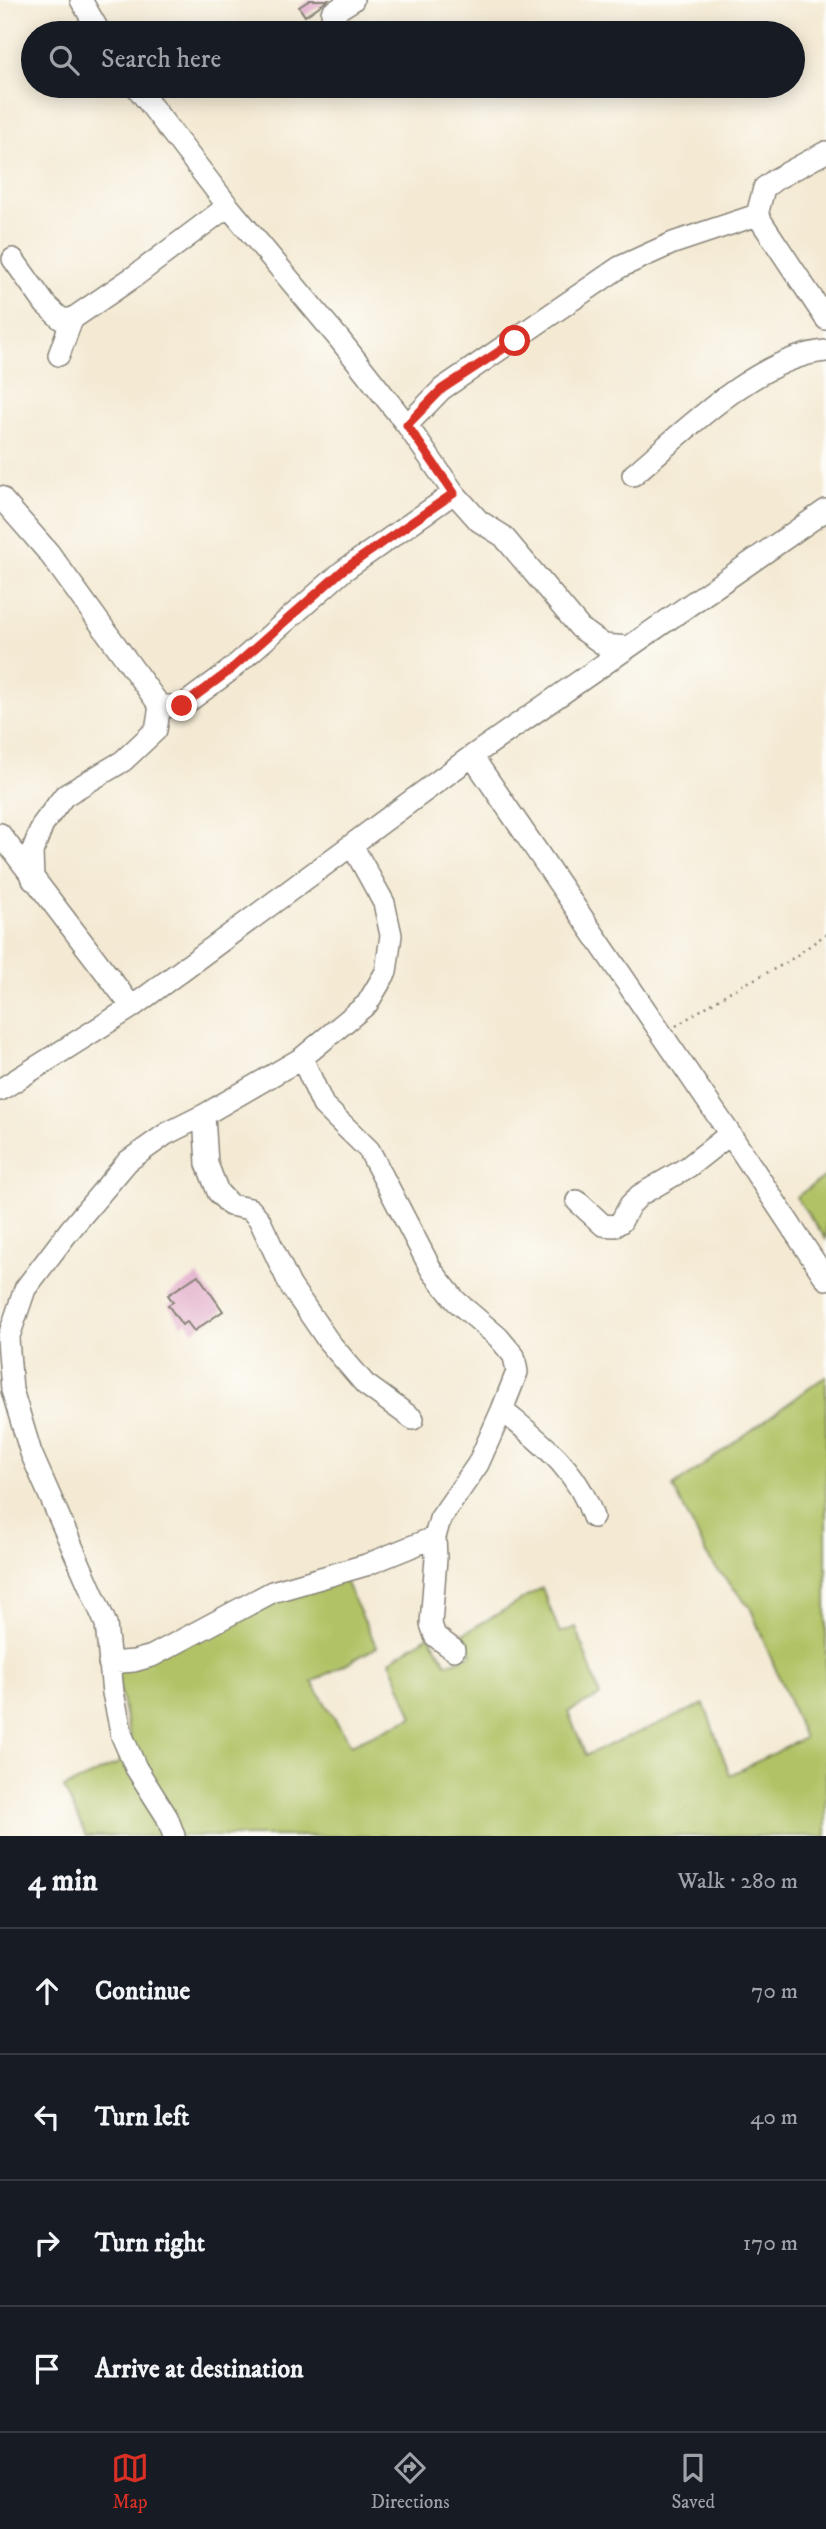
<!DOCTYPE html>
<meta charset="utf-8">
<style>
body{margin:0;font-family:"IM FELL DW Pica",serif;background:#242831;color:#f1f3f6}
.stop{position:absolute;width:21px;height:21px;margin:-16px;border:5px solid #d93025;border-radius:50%;background:#fff}
.stop.end{background:#d93025;border-color:#fff;box-shadow:0 2px 7px #0008}
.list{margin:0;padding:0;list-style:none}
h2{display:flex;justify-content:space-between;align-items:center;height:91px;margin:0;padding:0 28px;font-size:30px}
h2 small{font-size:23px;font-weight:400;color:#9ea1a6}
.list li{display:grid;grid-template-columns:46px 1fr auto;gap:21px;align-items:center;box-sizing:border-box;height:126px;padding:0 28px;border-top:2px solid #363941}
.list b{display:block;font-size:26px;white-space:nowrap}
.list em{font-size:23px;font-style:normal;color:#9ea1a6}
.icon{flex:none;width:38px;height:38px;fill:none;stroke:currentColor;stroke-width:2;stroke-linecap:round;stroke-linejoin:round}
.map{position:relative;flex:none;width:826px;height:1836px;overflow:hidden}
.search{position:absolute;background:#171b24;box-shadow:0 4px 18px #0003;left:21px;right:21px;top:21px;height:77px;display:flex;align-items:center;gap:18px;box-sizing:border-box;padding:0 24px;border-radius:38px;color:#9ea1a6;font-size:26px}
.sheet{height:595px;background:#171b24}
nav{display:flex;justify-content:space-around;align-items:center;box-sizing:border-box;height:98px;border-top:2px solid #363941;background:#171b24;font-size:19px;color:#9ea1a6}
nav a{display:grid;justify-items:center;gap:4px}
nav .on{color:#d93025}
.map>svg:first-child{display:block}
.green{fill:#b0c265;stroke:#666f40;stroke-width:2}
.building{fill:#dfa4c6}
.lines{fill:none;stroke-linecap:round;stroke-linejoin:round}
.minor-casing{stroke:#888378;stroke-width:24}
.path{stroke:#888378;stroke-width:2.5;stroke-dasharray:2 5;stroke-linecap:butt}
.minor{stroke:#fff;stroke-width:21}
.route{stroke:#d93025;stroke-width:9}
</style>
<div class="map">
<svg width="826" height="1836" viewBox="0 0 826 1836">
<rect width="100%" height="100%" fill="#fdfcf7"/>
<filter id="ink" filterUnits="userSpaceOnUse"><feTurbulence type="fractalNoise" baseFrequency=".0143" numOctaves="2"/><feDisplacementMap in="SourceGraphic" scale="14" xChannelSelector="R" yChannelSelector="G"/><feConvolveMatrix kernelMatrix="1 2 1 2 8 2 1 2 1" color-interpolation-filters="sRGB"/></filter>
<filter id="wash" filterUnits="userSpaceOnUse"><feTurbulence type="fractalNoise" baseFrequency=".00686" numOctaves="4" result="noise"/><feDisplacementMap in="SourceGraphic" scale="28" xChannelSelector="R" yChannelSelector="G"/><feGaussianBlur stdDeviation="1.57" result="paint"/><feColorMatrix in="noise" values="0 0 0 0 0 0 0 0 0 0 0 0 0 0 0 0 0 1.4 0 .05"/><feComposite in="paint" operator="in"/></filter>
<g filter="url(#wash)">
<rect width="100%" height="100%" fill="#f4ead4"/>
<path class="green" d="M 826,1176 L 826,1239 L 796,1197 Z
M 826,1376 L 826,1836 L 86,1836 L 64,1788 L 119,1763 L 130,1738 L 116,1671 L 288,1595 L 343,1577 L 377,1647 L 312,1682 L 351,1745 L 413,1717 L 390,1661 L 429,1635 L 447,1664 L 472,1654 L 463,1634 L 542,1588 L 560,1633 L 576,1627 L 600,1696 L 568,1712 L 586,1755 L 704,1704 L 730,1775 L 804,1738 L 750,1607 L 711,1562 L 673,1487 Z"/>
<g id="blocks">
<path class="building" d="M 310,0 L 328,0 L 305,16 L 299,7 Z
M 356,20 L 365,33 L 337,33 Z
M 198,1275 L 223,1311 L 194,1331 L 187,1322 L 182,1325 L 168,1305 L 173,1302 L 168,1295 Z"/>
</g>
</g>
<g filter="url(#ink)">
<use href="#blocks" fill-opacity="0" stroke="#888378" stroke-width="2"/>
<g class="lines">
<g class="minor-casing">
<path id="minor" d="M 81,0 L 100,33
M 332,13 L 353,0
M 136,86 L 228,206 L 340,340 L 407,425 L 454,493 L 479,521 L 503,536 L 580,628 L 604,645 L 628,647
M 826,152 L 776,179 L 764,188 L 757,215 L 826,319
M 13,259 L 45,304 L 61,319 L 72,319 L 135,276 L 228,206
M 59,355 L 72,319
M 407,425 L 442,389 L 620,267 L 673,243 L 757,215
M 633,475 C 684,432 757,357 826,351
M 0,497 L 49,553 L 160,706 L 156,730 L 123,761 L 64,796 L 43,824 L 32,852 L 33,880
M 160,706 L 182,706 L 228,672 L 343,571 L 454,493
M 472,756 L 730,1134 L 688,1167 L 640,1195 L 630,1205 L 621,1222 L 614,1226 L 603,1225 L 577,1201
M 0,834 L 132,1007
M 302,1058 L 323,1105 L 369,1150 L 432,1271 L 456,1301 L 498,1337 L 514,1356 L 517,1372 L 502,1410 C 540,1442 577,1468 593,1517
M 0,1090 L 132,1007 L 472,756 L 826,510
M 204,1115 L 207,1164 L 218,1192 L 230,1205 L 250,1209 L 259,1219 L 290,1285 L 329,1342 L 365,1384 L 413,1419
M 730,1134 L 826,1279
M 454,1650 L 435,1636 L 431,1624 L 436,1558 L 435,1537 L 440,1519 L 478,1464 L 502,1410
M 109,1663 L 134,1661 L 152,1656 L 272,1592 L 366,1565 L 435,1537
M 174,1836 L 167,1817 L 136,1768 L 122,1736 L 113,1693 L 106,1624 L 31,1453 L 12,1390 L 8,1339 L 25,1289 L 69,1231 L 128,1161 L 166,1134 L 204,1115 L 302,1058 L 367,1004 L 386,972 L 391,935 L 384,903 L 352,845"/>
</g>
<path class="path" d="M 676,1026 L 731,991 L 786,963 L 826,934"/>
<use href="#minor" class="minor"/>
</g>
</g>
<g class="lines" filter="url(#ink)">
<path class="route" d="M 182,706 L 228,672 L 343,570 L 454,493 L 407,425 L 442,389 L 515,341"/>
</g>
</svg>
<div class="stop" style="left:515px;top:341px"></div>
<div class="stop end" style="left:182px;top:706px"></div>
<div class="search"><svg class="icon" aria-label="search" viewBox="0 0 24 24"><circle cx="10" cy="10" r="6"/><path d="M15 15l6 6"/></svg>Search here</div>
</div>
<section class="sheet">
<h2>4 min<small>Walk · 280 m</small></h2>
<ul class="list">
<li><svg class="icon" aria-label="ahead" viewBox="0 0 24 24"><path d="M12 20V5M6 11l6-6 6 6"/></svg><div><b>Continue</b></div><em>70 m</em></li>
<li><svg class="icon" aria-label="left" viewBox="0 0 24 24"><path d="M17 20v-9H6M10 6l-5 5 5 5"/></svg><div><b>Turn left</b></div><em>40 m</em></li>
<li><svg class="icon" aria-label="right" viewBox="0 0 24 24"><path d="M7 20v-9h11M14 6l5 5-5 5"/></svg><div><b>Turn right</b></div><em>170 m</em></li>
<li><svg class="icon" aria-label="arrive" viewBox="0 0 24 24"><path d="M6 21V4h12l-3 4 3 4H6"/></svg><div><b>Arrive at destination</b></div></li>
</ul>
</section>
<nav>
<a class="on"><svg class="icon" aria-label="map" viewBox="0 0 24 24"><path d="M3 6l6-2 6 2 6-2v14l-6 2-6-2-6 2zM9 4v14M15 6v14"/></svg>Map</a>
<a><svg class="icon" aria-label="directions" viewBox="0 0 24 24"><path d="M12 3l9 9-9 9-9-9zM9 14v-3h6M13 9l2 2-2 2"/></svg>Directions</a>
<a><svg class="icon" aria-label="saved" viewBox="0 0 24 24"><path d="M7 4h10v16l-5-4-5 4z"/></svg>Saved</a>
</nav>
